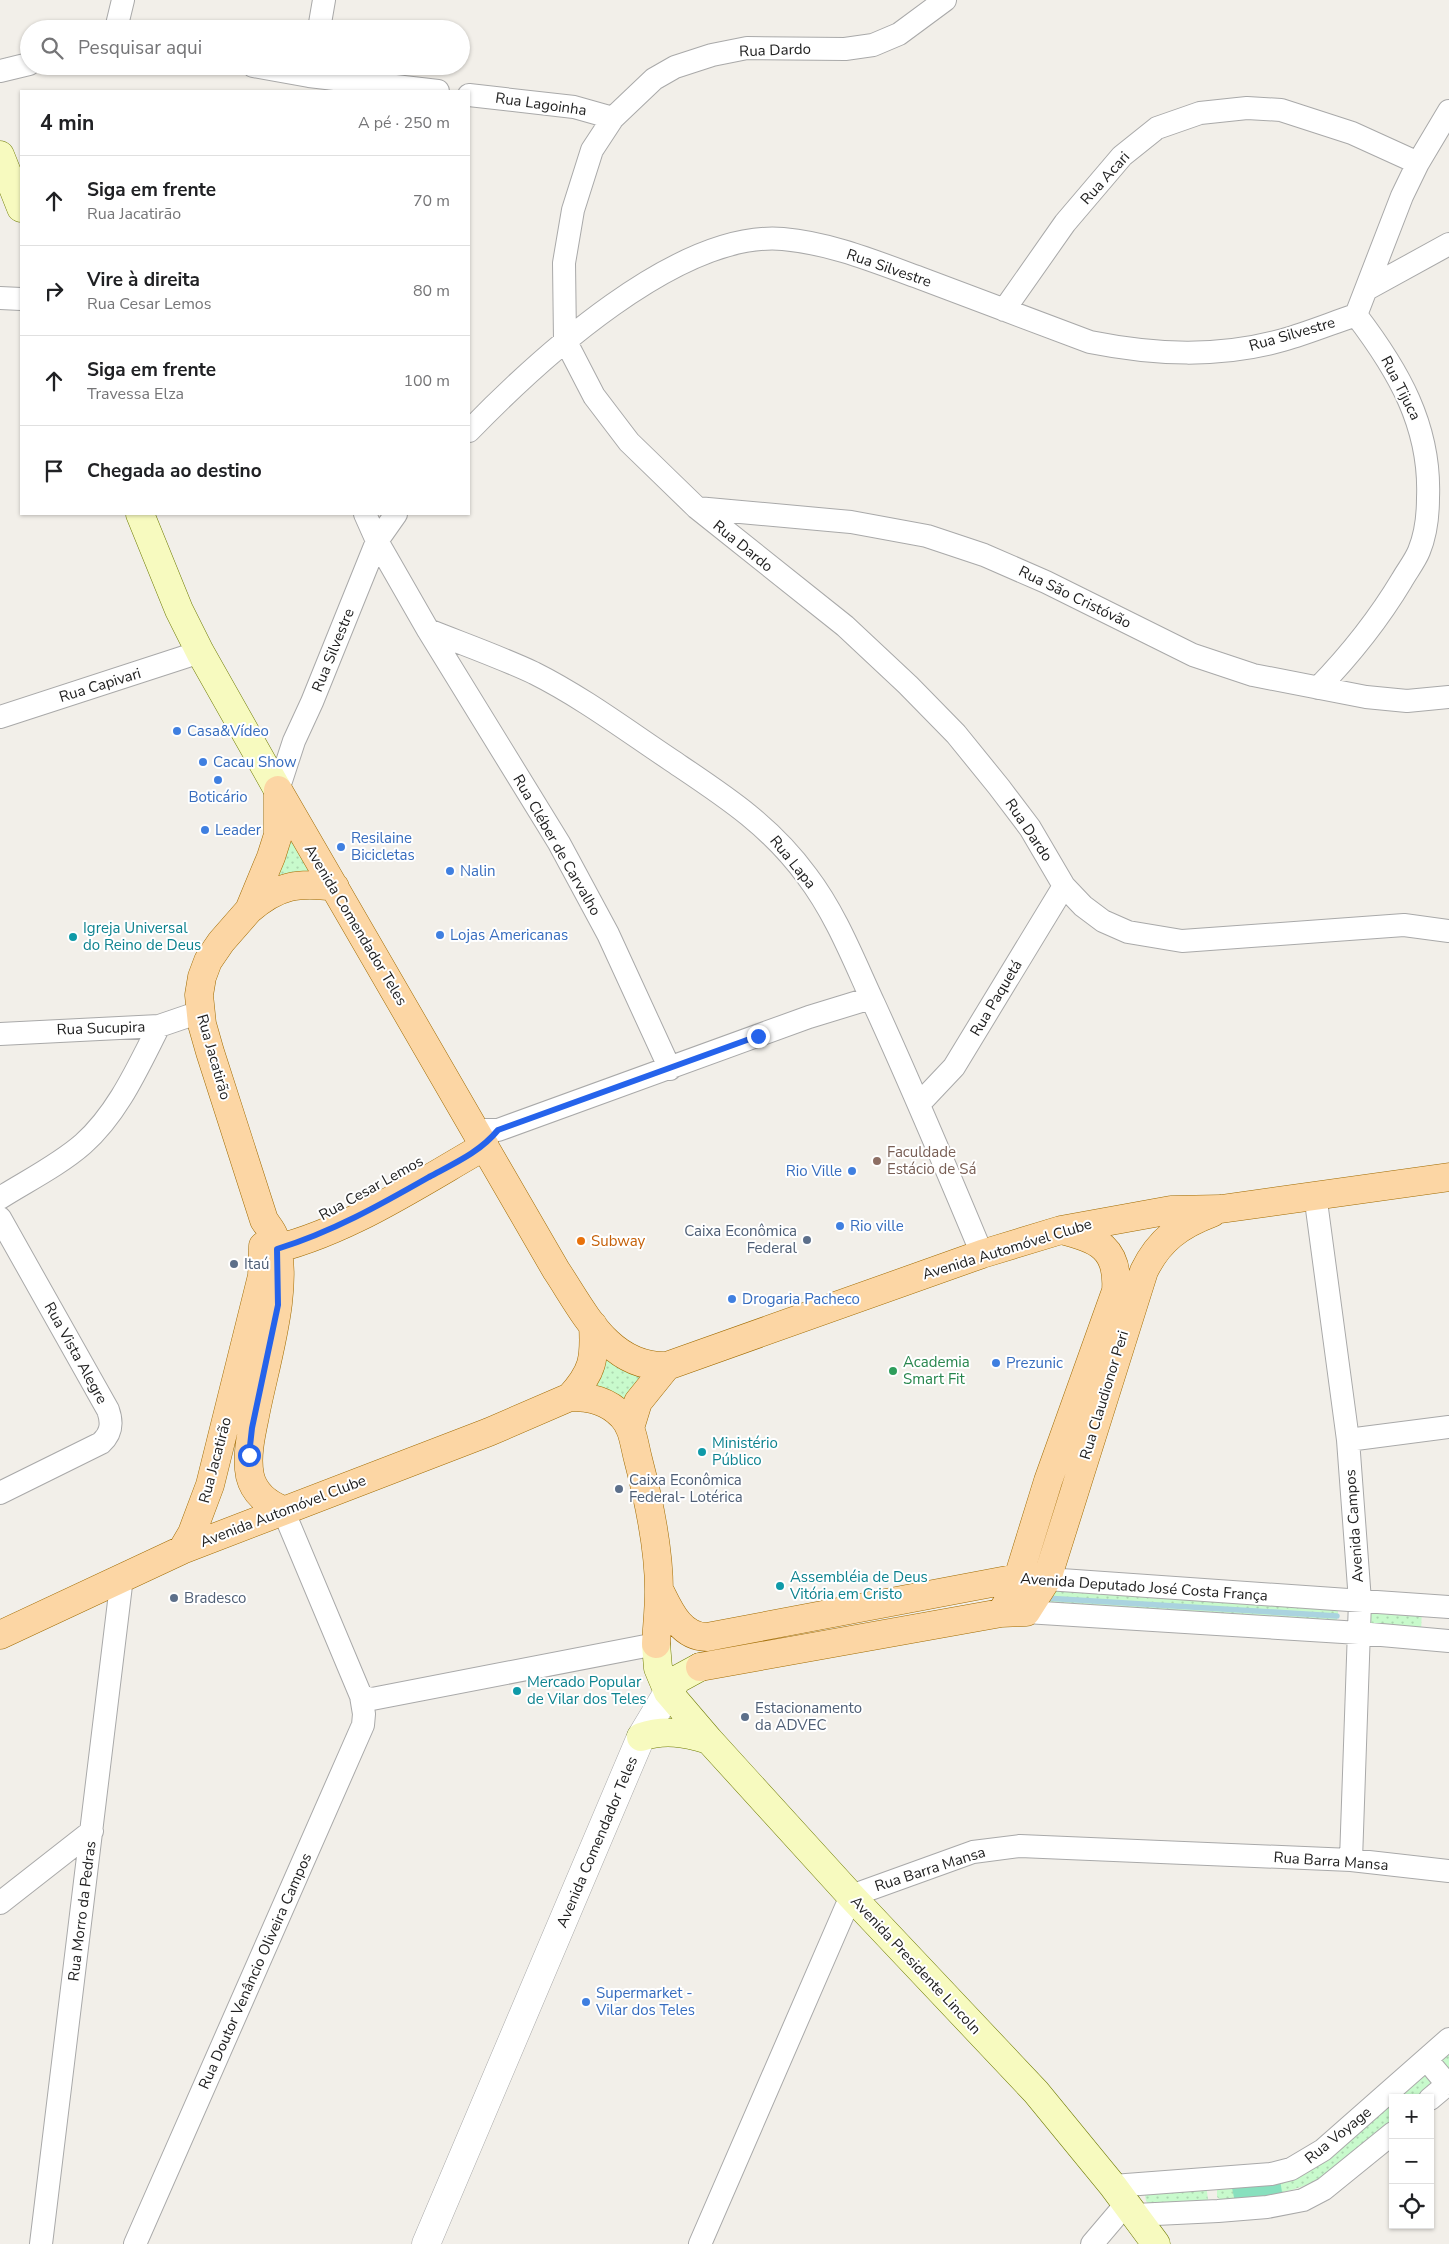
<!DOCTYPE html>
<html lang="pt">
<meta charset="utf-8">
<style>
body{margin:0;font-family:"Nunito Sans",sans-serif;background:#f2f2f2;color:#202124}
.controls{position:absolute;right:15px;bottom:15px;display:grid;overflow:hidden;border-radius:0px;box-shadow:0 1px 4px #0004}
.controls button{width:45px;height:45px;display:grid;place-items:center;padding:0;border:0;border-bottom:1px solid #e0e0e0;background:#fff;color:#202124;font:25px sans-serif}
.stop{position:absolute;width:15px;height:15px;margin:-11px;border:4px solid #2563eb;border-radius:50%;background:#fff}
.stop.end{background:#2563eb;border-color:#fff;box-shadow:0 1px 5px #0008}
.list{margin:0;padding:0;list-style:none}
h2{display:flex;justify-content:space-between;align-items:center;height:65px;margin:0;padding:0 20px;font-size:21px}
h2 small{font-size:16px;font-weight:400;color:#757577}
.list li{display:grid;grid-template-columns:32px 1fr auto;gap:15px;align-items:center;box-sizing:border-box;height:90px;padding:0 20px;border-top:1px solid #e0e0e0}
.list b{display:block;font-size:19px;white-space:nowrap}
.list p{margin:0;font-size:16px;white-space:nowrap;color:#757577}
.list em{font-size:16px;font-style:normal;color:#757577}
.icon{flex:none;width:28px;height:28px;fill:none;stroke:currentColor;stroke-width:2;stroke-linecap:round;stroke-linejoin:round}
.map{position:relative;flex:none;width:1449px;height:2244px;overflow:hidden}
.search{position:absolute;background:#fff;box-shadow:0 1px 4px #0004;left:20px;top:20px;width:450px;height:55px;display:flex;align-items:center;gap:12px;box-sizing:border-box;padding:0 18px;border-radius:28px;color:#757577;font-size:19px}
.panel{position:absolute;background:#fff;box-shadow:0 1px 4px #0004;left:20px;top:90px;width:450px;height:425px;border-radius:0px}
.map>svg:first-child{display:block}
.park{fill:url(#park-dots)}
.pitch{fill:#88e0be}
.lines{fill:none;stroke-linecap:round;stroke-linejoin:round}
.stream{stroke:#aad3df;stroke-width:5.5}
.minor-casing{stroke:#a9a9a9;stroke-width:24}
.tertiary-casing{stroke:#a9a9a9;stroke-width:29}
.secondary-casing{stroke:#707d05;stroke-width:29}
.primary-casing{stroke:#a06b00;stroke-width:29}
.minor{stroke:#fff;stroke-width:22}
.tertiary{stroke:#fff;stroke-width:28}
.secondary{stroke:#f7fabf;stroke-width:28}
.primary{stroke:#fcd6a4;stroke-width:28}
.route{stroke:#2563eb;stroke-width:6}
.shop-dot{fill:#3f7fe0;stroke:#fff;stroke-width:2}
.culture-dot{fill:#0f9aa8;stroke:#fff;stroke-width:2}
.education-dot{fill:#8d6e63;stroke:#fff;stroke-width:2}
.service-dot{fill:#5c6f8a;stroke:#fff;stroke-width:2}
.food-dot{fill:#e8710a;stroke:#fff;stroke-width:2}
.leisure-dot{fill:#2e9e5b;stroke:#fff;stroke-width:2}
.labels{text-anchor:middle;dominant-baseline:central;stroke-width:4;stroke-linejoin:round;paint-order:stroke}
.street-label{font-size:15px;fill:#222;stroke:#fff}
.shop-label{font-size:15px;fill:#366cbe;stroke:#fff;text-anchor:start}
.culture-label{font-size:15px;fill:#0d838f;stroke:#fff;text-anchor:start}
.education-label{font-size:15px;fill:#785e54;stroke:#fff;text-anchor:start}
.service-label{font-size:15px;fill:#4e5e75;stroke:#fff;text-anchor:start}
.food-label{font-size:15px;fill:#c56008;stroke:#fff;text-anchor:start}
.leisure-label{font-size:15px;fill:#27864d;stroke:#fff;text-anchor:start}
</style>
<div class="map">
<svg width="1449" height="2244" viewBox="0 0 1449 2244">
<defs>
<pattern id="park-dots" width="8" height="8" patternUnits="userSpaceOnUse" patternTransform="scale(1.25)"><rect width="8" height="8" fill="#c8facc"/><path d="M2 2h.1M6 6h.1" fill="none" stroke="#acd6af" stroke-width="1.8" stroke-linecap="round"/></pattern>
</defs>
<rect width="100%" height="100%" fill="#f2efe9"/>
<path class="park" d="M 285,826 L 316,876 L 277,883 L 274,863 Z
M 599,1350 L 650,1369 L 630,1409 L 596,1387 L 594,1375 Z
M 1043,1589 L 1338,1604 L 1338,1614 L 1042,1597 Z
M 1043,1600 L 1337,1617 L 1337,1626 L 1043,1608 Z
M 1366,1606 L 1422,1606 L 1421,1633 L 1366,1632 Z
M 1449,2032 L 1449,2074 L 1421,2098 L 1393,2098 L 1393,2122 L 1322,2177 C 1292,2195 1256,2197 1221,2200 L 1217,2197 L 1217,2186 L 1284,2161 L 1308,2147 Z
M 1205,2175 L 1208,2200 L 1151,2207 L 1146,2201 L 1144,2189 Z"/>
<path class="pitch" d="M 1279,2174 L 1283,2198 L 1236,2207 L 1231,2183 Z"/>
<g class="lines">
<path class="stream" d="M 1045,1598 L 1337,1616"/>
<g class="minor-casing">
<path id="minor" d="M 945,0 L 899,34 L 873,45 L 845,49 L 747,48 L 712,55 L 675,67 L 654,79 L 613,118 L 592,150 L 573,210 L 564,263 L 565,340 L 594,396 L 629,442 L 697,508 L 845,626 L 908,685 L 956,734 L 999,787 L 1030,828 L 1064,886 L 1083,906 L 1103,921 L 1128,932 L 1182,941 L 1404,925 L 1449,931
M 116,29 L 123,0
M 319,29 L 324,0
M 253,66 L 309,76 L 438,91
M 0,71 L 29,64
M 469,95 L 574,107 L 613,118
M 1367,289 L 1449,244
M 0,298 L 21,299
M 1004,310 L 1065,223 L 1122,156 L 1157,128 L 1200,113 L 1247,108 L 1281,110 L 1352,133 L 1418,163
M 469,431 C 538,360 678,230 783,239 C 830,243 876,262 920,278 C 977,299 1033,321 1090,342 C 1155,355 1219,358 1283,340 C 1308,333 1332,323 1356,315
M 697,508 L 851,522 L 927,536 L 984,555 L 1046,582 L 1193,655 L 1253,675 L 1366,697 L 1407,701 L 1449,697
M 365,514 L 377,541 L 428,630 L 559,843 L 608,934 L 670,1069
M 428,630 C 463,644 500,657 534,673 C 582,697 626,730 671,760 C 723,795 769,824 807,876 C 836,914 854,961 874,1004 C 912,1087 947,1170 982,1254
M 1318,688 C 1350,655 1378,620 1402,580 C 1407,571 1415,561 1419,551 C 1426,534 1428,516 1428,498 C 1431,426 1398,370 1356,315 L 1402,196 L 1418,163 L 1449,111
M 0,717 L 200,652
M 278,790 L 294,741 L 312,702 L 377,541 L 396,514
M 0,1034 L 159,1026 L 200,1012
M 920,1103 L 954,1067 L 1064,886
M 476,1130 L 498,1130 L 809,1017 L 871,998
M 1315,1194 L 1348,1440 L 1360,1601 L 1351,1860
M 0,1198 C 27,1181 59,1165 83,1144 C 118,1113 138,1067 159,1026
M 0,1218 L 108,1410 C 113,1424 111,1434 101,1443 L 0,1493
M 1348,1440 L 1449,1427
M 1047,1579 L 1449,1607
M 1026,1612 L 1359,1633 L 1449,1641
M 361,1696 L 372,1699 L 656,1644
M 0,1903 L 92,1831
M 1427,2060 L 1447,2084
M 1430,2099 L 1449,2083
M 1113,2186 L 1271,2174 L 1291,2169 L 1323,2150 L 1449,2039
M 1135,2215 L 1218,2211 L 1267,2207 L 1303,2200 L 1324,2189 L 1393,2133
M 41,2244 L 122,1577
M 135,2244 L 363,1725 L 364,1714 L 361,1696 L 283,1510
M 700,2244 L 851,1896 L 973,1852 L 1020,1846 L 1351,1860 L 1449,1871
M 1092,2244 L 1126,2204"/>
</g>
<g class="tertiary-casing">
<path id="tertiary" d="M 426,2244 L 641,1737 L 668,1692"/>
</g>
<g class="secondary-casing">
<path id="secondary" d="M 0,155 L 21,208
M 140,514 L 179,610 L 200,652 L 278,790
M 656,1644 L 658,1668 L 668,1692 L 709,1740 L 851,1896 L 1036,2092 L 1113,2186 L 1156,2244
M 668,1692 L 678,1679 L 700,1667
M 641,1737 C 665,1729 685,1733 709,1740"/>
</g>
<g class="primary-casing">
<path id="primary" d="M 278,790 L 556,1270 C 584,1312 609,1368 667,1366 L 982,1254 L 1061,1230 L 1171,1210 L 1221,1209 L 1449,1177
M 278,792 L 278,835 L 271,857 L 249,910 L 221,942 L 208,961 L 202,977 L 199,995 L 202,1024 L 210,1052 L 264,1220 C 267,1225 272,1230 274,1236 C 292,1283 264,1367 255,1416 C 251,1435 246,1457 250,1476 C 254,1493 268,1504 283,1510
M 249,910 C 278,885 298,882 335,887
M 263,1252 C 343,1235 415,1186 485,1146
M 570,1397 C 593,1372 595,1359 593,1325
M 630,1428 L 638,1402 L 667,1366
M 182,1550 L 192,1533 L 210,1485 L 262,1276 L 263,1246
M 659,1589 C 669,1609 680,1637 707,1637 L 1018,1578 L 1033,1578
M 1001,1613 L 1014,1591 L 1048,1481 L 1116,1291 C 1119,1248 1098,1239 1061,1230
M 0,1635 L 182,1550 L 489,1432 L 570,1397 C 591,1397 608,1401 622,1416 C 633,1427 634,1444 638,1459 C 649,1501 659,1547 659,1591 C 659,1608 657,1626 656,1644
M 700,1667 L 1001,1613 L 1026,1612 L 1047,1579 L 1144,1271 C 1159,1240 1180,1225 1212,1213"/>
</g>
<use href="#minor" class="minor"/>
<use href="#tertiary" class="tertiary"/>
<use href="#secondary" class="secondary"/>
<use href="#primary" class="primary"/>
</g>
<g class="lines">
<path class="route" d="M 249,1455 L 252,1428 L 278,1305 L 277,1249 C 332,1232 380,1205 429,1177 C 455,1163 480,1152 498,1130 L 758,1036"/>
</g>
<g class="shop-dot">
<circle cx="177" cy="731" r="5"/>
<circle cx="203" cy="762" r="5"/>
<circle cx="218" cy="780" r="5"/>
<circle cx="205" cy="830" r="5"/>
<circle cx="341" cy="847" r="5"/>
<circle cx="450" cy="871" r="5"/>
<circle cx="440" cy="935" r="5"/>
<circle cx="852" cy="1171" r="5"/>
<circle cx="840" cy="1226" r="5"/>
<circle cx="732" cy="1299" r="5"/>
<circle cx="996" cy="1363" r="5"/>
<circle cx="586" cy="2002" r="5"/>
</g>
<g class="culture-dot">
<circle cx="73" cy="937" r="5"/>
<circle cx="702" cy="1452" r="5"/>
<circle cx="780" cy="1586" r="5"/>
<circle cx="517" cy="1691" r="5"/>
</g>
<circle class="education-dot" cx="877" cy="1161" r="5"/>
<g class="service-dot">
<circle cx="807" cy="1240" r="5"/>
<circle cx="234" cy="1264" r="5"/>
<circle cx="619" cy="1489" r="5"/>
<circle cx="174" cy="1598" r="5"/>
<circle cx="745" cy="1717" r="5"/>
</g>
<circle class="food-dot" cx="581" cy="1241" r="5"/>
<circle class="leisure-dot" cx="893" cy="1371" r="5"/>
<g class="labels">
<g class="street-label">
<text transform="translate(775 50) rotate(-2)">Rua Dardo</text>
<text transform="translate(541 104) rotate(8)">Rua Lagoinha</text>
<text transform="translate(1105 178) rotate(-48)">Rua Acari</text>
<text transform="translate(889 268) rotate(19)">Rua Silvestre</text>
<text transform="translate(1292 334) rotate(-16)">Rua Silvestre</text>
<text transform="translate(1401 388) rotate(63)">Rua Tijuca</text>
<text transform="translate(743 546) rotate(39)">Rua Dardo</text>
<text transform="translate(1075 597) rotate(26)">Rua São Cristóvão</text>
<text transform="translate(333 650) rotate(-68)">Rua Silvestre</text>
<text transform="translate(100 685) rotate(-17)">Rua Capivari</text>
<text transform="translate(1029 830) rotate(56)">Rua Dardo</text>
<text transform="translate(557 845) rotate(60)">Rua Cléber de Carvalho</text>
<text transform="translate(793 862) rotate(51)">Rua Lapa</text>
<text transform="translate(356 925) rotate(59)">Avenida Comendador Teles</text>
<text transform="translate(996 998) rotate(-59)">Rua Paquetá</text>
<text transform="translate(101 1028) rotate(-2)">Rua Sucupira</text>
<text transform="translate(214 1057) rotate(74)">Rua Jacatirão</text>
<text transform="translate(371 1188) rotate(-29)">Rua Cesar Lemos</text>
<text transform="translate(1007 1249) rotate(-17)">Avenida Automóvel Clube</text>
<text transform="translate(76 1353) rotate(61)">Rua Vista Alegre</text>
<text transform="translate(1104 1395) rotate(-73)">Rua Claudionor Peri</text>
<text transform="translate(215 1460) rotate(-75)">Rua Jacatirão</text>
<text transform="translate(283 1511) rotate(-21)">Avenida Automóvel Clube</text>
<text transform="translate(1354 1526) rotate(-94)">Avenida Campos</text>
<text transform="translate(1144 1587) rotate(4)">Avenida Deputado José Costa França</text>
<text transform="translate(597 1842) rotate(-67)">Avenida Comendador Teles</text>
<text transform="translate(1331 1861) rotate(4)">Rua Barra Mansa</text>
<text transform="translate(930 1869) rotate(-18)">Rua Barra Mansa</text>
<text transform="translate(82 1911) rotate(-83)">Rua Morro da Pedras</text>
<text transform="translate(916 1965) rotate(47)">Avenida Presidente Lincoln</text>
<text transform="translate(255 1971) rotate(-66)">Rua Doutor Venâncio Oliveira Campos</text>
<text transform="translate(1338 2135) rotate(-39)">Rua Voyage</text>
</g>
<g class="shop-label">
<text x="187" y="731">Casa&amp;Vídeo</text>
<text x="213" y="762">Cacau Show</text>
<text x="218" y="797" text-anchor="middle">Boticário</text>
<text x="215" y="830">Leader</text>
<text x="351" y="838">Resilaine<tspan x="351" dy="17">Bicicletas</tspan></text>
<text x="460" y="871">Nalin</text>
<text x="450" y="935">Lojas Americanas</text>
<text x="842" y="1171" text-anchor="end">Rio Ville</text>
<text x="850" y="1226">Rio ville</text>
<text x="742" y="1299">Drogaria Pacheco</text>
<text x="1006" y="1363">Prezunic</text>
<text x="596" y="1993">Supermarket -<tspan x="596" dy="17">Vilar dos Teles</tspan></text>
</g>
<g class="culture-label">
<text x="83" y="928">Igreja Universal<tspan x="83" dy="17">do Reino de Deus</tspan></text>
<text x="712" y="1443">Ministério<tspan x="712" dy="17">Público</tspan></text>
<text x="790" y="1577">Assembléia de Deus<tspan x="790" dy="17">Vitória em Cristo</tspan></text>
<text x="527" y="1682">Mercado Popular<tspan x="527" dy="17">de Vilar dos Teles</tspan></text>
</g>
<g class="education-label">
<text x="887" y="1152">Faculdade<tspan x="887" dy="17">Estácio de Sá</tspan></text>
</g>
<g class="service-label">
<text x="797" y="1231" text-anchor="end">Caixa Econômica<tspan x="797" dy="17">Federal</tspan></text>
<text x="244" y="1264">Itaú</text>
<text x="629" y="1480">Caixa Econômica<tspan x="629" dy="17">Federal- Lotérica</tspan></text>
<text x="184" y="1598">Bradesco</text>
<text x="755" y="1708">Estacionamento<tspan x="755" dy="17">da ADVEC</tspan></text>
</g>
<g class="food-label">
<text x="591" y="1241">Subway</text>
</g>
<g class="leisure-label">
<text x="903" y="1362">Academia<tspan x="903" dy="17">Smart Fit</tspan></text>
</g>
</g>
</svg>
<div class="controls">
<button>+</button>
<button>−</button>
<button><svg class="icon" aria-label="locate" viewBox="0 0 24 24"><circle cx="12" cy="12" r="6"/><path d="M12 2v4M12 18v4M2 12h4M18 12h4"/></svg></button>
</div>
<div class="stop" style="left:249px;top:1455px"></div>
<div class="stop end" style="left:758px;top:1036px"></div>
<div class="search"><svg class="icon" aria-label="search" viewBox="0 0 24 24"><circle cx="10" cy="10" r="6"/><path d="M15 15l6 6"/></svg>Pesquisar aqui</div>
<section class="panel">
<h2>4 min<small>A pé · 250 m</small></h2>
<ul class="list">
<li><svg class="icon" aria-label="ahead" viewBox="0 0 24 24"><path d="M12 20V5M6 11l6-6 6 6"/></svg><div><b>Siga em frente</b><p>Rua Jacatirão</p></div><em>70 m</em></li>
<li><svg class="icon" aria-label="right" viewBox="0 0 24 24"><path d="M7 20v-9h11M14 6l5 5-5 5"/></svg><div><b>Vire à direita</b><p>Rua Cesar Lemos</p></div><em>80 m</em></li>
<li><svg class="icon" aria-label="ahead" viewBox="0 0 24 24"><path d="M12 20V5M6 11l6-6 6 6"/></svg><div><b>Siga em frente</b><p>Travessa Elza</p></div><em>100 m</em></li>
<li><svg class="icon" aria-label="arrive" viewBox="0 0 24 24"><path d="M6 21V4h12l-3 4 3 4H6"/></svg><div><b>Chegada ao destino</b></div></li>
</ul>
</section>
</div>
